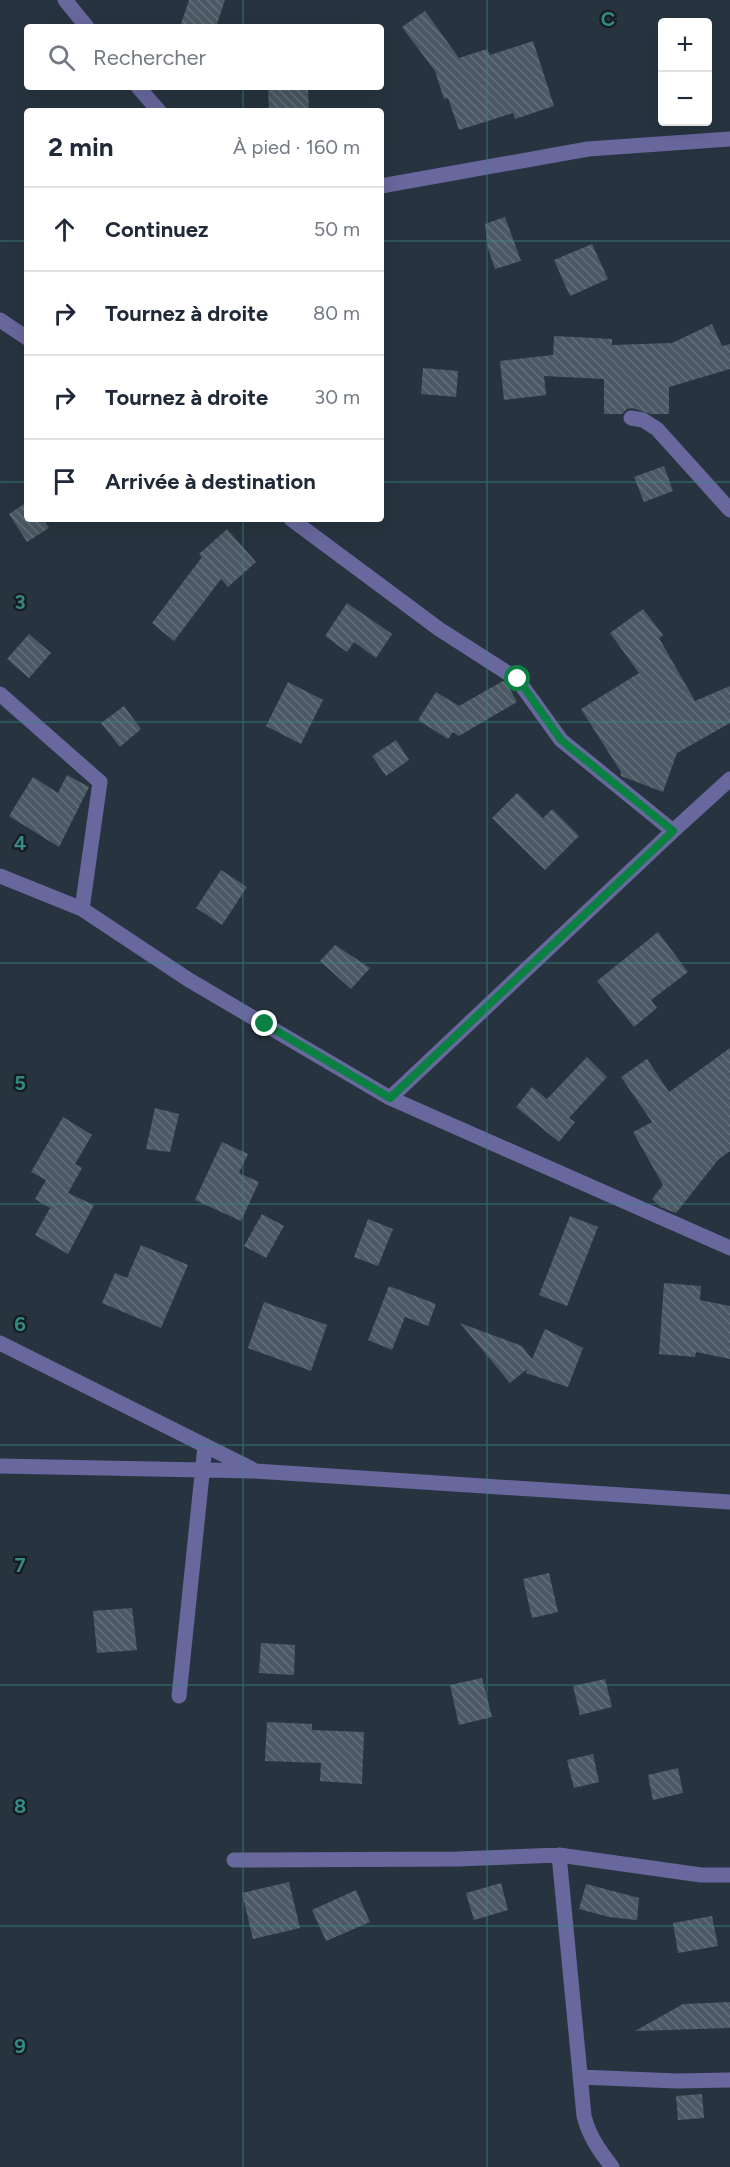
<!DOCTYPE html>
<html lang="fr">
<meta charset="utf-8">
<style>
body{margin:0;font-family:Figtree,sans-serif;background:#f6f6f7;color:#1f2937}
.controls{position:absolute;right:18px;top:18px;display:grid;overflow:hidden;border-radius:6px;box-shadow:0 6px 24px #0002}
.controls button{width:54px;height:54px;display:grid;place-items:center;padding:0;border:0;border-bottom:2px solid #e0e1e3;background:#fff;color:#1f2937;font:30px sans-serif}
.stop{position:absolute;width:18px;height:18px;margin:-14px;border:4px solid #0b8043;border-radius:50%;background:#fff}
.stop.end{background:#0b8043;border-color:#fff;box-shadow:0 2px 6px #0008}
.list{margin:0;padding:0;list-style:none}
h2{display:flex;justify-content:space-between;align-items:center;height:78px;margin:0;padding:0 24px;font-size:26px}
h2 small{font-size:20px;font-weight:400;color:#747a83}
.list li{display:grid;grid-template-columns:39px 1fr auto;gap:18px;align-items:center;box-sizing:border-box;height:84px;padding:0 24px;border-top:2px solid #e0e1e3}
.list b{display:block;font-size:22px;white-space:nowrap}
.list em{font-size:20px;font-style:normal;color:#747a83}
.icon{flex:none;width:33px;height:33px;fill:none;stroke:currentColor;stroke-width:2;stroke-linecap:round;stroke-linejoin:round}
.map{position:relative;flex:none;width:730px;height:2167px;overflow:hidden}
.search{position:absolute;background:#fff;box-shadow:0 6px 24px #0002;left:24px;top:24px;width:360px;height:66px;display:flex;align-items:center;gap:15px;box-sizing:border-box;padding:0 21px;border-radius:6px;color:#747a83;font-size:22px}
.panel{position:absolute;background:#fff;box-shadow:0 6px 24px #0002;left:24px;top:108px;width:360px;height:414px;border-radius:6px}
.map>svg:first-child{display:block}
.building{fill:url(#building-back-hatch)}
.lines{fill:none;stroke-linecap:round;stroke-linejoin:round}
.minor{stroke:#68689e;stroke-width:15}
.route{stroke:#0b8043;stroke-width:8}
.grid{fill:none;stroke:#358984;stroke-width:1.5;stroke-opacity:0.55}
.grid-label{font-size:20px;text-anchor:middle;font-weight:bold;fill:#358984;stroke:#151b20;stroke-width:4.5;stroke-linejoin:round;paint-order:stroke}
</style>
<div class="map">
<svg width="730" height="2167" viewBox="0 0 730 2167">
<defs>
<pattern id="building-back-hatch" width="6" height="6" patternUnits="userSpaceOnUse" patternTransform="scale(1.5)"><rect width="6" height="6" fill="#4b5965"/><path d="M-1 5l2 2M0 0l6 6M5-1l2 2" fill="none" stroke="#64707a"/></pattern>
</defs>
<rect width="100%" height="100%" fill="#27343f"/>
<path class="building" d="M 189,0 L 225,0 L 216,27 L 180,27 Z
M 425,11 L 459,58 L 487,49 L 490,55 L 533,41 L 554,106 L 515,119 L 513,113 L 459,130 L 448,98 L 444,99 L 435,71 L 402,27 Z
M 268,87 L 308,87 L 309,111 L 269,111 Z
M 505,217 L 521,261 L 495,269 L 488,248 L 485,224 Z
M 592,244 L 608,279 L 570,296 L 554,260 Z
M 712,324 L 722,346 L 730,344 L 730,369 L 669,387 L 669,414 L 651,414 L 632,408 L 627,409 L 622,414 L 604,414 L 604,379 L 544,376 L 546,395 L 504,400 L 500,361 L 553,355 L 554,336 L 612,339 L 612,345 L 672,343 Z
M 423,368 L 458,371 L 456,397 L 421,394 Z
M 664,466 L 673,491 L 644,502 L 634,477 Z
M 27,502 L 27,519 L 43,519 L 49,528 L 27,542 L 9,514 Z
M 227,529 L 256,562 L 228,587 L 221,579 L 174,641 L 152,623 L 202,557 L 199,554 Z
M 347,603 L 392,634 L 376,658 L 354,642 L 347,652 L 325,636 Z
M 643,609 L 663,635 L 659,638 L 695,701 L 730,686 L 730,723 L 677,753 L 663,792 L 621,776 L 621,772 L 581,709 L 639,673 L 610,633 Z
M 29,634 L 51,653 L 29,678 L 7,659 Z
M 503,681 L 507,684 L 517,702 L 459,736 L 453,732 L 448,739 L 418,720 L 436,692 L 459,706 Z
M 288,682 L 323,700 L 301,744 L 266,726 Z
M 124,706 L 141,729 L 120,747 L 101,723 Z
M 396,740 L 409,760 L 386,776 L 372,756 Z
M 67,775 L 89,787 L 59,847 L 9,816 L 33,777 L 58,793 Z
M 517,793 L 543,818 L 552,809 L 579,836 L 545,870 L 492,818 Z
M 221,870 L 247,887 L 222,925 L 196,908 Z
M 658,932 L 688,972 L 651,1000 L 657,1008 L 634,1027 L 597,981 Z
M 335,945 L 370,968 L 351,989 L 320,961 Z
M 730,1048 L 730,1151 L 718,1160 L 676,1213 L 660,1207 L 652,1199 L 663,1185 L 633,1132 L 652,1122 L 621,1077 L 647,1059 L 669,1092 Z
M 587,1057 L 607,1077 L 569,1118 L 575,1122 L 559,1142 L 516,1107 L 532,1087 L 547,1099 Z
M 155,1108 L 179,1114 L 170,1152 L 146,1149 Z
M 63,1117 L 92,1135 L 75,1164 L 82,1168 L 68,1193 L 94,1205 L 68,1254 L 35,1235 L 50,1208 L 35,1199 L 46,1180 L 31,1172 Z
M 222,1142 L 248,1154 L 239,1173 L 259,1182 L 241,1221 L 195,1200 Z
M 262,1214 L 284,1226 L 266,1258 L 244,1246 Z
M 570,1216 L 598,1227 L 567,1306 L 539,1295 Z
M 368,1219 L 393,1229 L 378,1266 L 354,1257 Z
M 141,1245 L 188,1265 L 161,1328 L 102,1303 L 115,1273 L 127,1278 Z
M 664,1283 L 701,1286 L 700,1300 L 730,1306 L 730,1359 L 696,1352 L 695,1357 L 659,1354 Z
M 389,1286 L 436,1304 L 428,1326 L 405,1317 L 392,1350 L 368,1340 Z
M 264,1302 L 327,1325 L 311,1371 L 248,1348 Z
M 460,1323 L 522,1346 L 532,1359 L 545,1329 L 583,1348 L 568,1387 L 526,1373 L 527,1369 L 510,1383 Z
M 549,1573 L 558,1612 L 532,1618 L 523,1579 Z
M 132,1608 L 137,1650 L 97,1653 L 93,1611 Z
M 261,1643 L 295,1645 L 294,1675 L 259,1673 Z
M 482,1678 L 492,1717 L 459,1725 L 450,1685 Z
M 605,1679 L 612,1707 L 580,1715 L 573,1686 Z
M 267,1722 L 312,1724 L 312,1730 L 364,1732 L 362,1784 L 320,1781 L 321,1763 L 265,1761 Z
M 593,1754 L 599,1782 L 574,1788 L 567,1760 Z
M 678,1768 L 683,1793 L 653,1800 L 648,1775 Z
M 289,1882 L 300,1928 L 253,1939 L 242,1893 Z
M 501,1883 L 508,1910 L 474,1920 L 466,1893 Z
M 586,1884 L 639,1898 L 637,1920 L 609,1917 L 579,1909 Z
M 356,1890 L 370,1922 L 326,1941 L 312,1910 Z
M 712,1916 L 718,1946 L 678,1953 L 673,1923 Z
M 730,2002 L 730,2028 L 635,2031 L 683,2004 Z
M 702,2094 L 704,2118 L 678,2120 L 676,2096 Z"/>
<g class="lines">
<path class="minor" d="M 65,0 L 87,27
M 138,87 L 159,111
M 381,186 L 588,149 L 730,139
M 0,320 L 27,338
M 631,418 L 643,420 L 657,429 L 730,510
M 291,519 L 439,629 L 517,679 L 561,740 L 673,831
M 0,694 L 100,782 L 82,909
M 0,876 L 82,909 L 189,980 L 390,1098 L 730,1248
M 390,1098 L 673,831 L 730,779
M 0,1343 L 252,1469
M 0,1466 L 255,1471 L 730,1502
M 179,1696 L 205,1446
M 559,1855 L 584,2116 C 589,2136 599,2150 612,2167
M 234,1860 L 458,1859 L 559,1855 L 701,1875 L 730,1875
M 580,2077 L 677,2081 L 730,2080"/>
</g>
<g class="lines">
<path class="route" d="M 265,1024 L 390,1098 L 673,831 L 561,740 L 518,679"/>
</g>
<path class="grid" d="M 243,0 L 243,27M 487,0 L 487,2167M 243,87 L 243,111M 0,241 L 27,241M 381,241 L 730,241M 0,482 L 27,482M 381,482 L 730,482M 243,519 L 243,2167M 0,722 L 730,722M 0,963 L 730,963M 0,1204 L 730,1204M 0,1445 L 730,1445M 0,1685 L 730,1685M 0,1926 L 730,1926"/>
<g class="grid-label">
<text x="608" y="26">C</text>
<text x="20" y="609">3</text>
<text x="20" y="850">4</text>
<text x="20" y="1090">5</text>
<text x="20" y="1331">6</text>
<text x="20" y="1572">7</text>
<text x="20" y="1813">8</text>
<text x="20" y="2053">9</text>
</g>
</svg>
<div class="controls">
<button>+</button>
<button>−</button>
</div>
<div class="stop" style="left:518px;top:679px"></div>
<div class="stop end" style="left:265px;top:1024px"></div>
<div class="search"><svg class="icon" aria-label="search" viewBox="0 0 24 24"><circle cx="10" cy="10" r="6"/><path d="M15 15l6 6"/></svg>Rechercher</div>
<section class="panel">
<h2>2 min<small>À pied · 160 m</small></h2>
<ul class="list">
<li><svg class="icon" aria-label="ahead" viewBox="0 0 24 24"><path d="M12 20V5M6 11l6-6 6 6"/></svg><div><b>Continuez</b></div><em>50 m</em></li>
<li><svg class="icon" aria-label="right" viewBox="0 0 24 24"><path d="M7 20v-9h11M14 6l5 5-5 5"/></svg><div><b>Tournez à droite</b></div><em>80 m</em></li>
<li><svg class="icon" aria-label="right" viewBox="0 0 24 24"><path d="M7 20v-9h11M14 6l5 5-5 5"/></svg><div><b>Tournez à droite</b></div><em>30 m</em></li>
<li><svg class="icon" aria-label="arrive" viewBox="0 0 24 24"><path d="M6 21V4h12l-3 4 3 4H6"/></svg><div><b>Arrivée à destination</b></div></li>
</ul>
</section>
</div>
